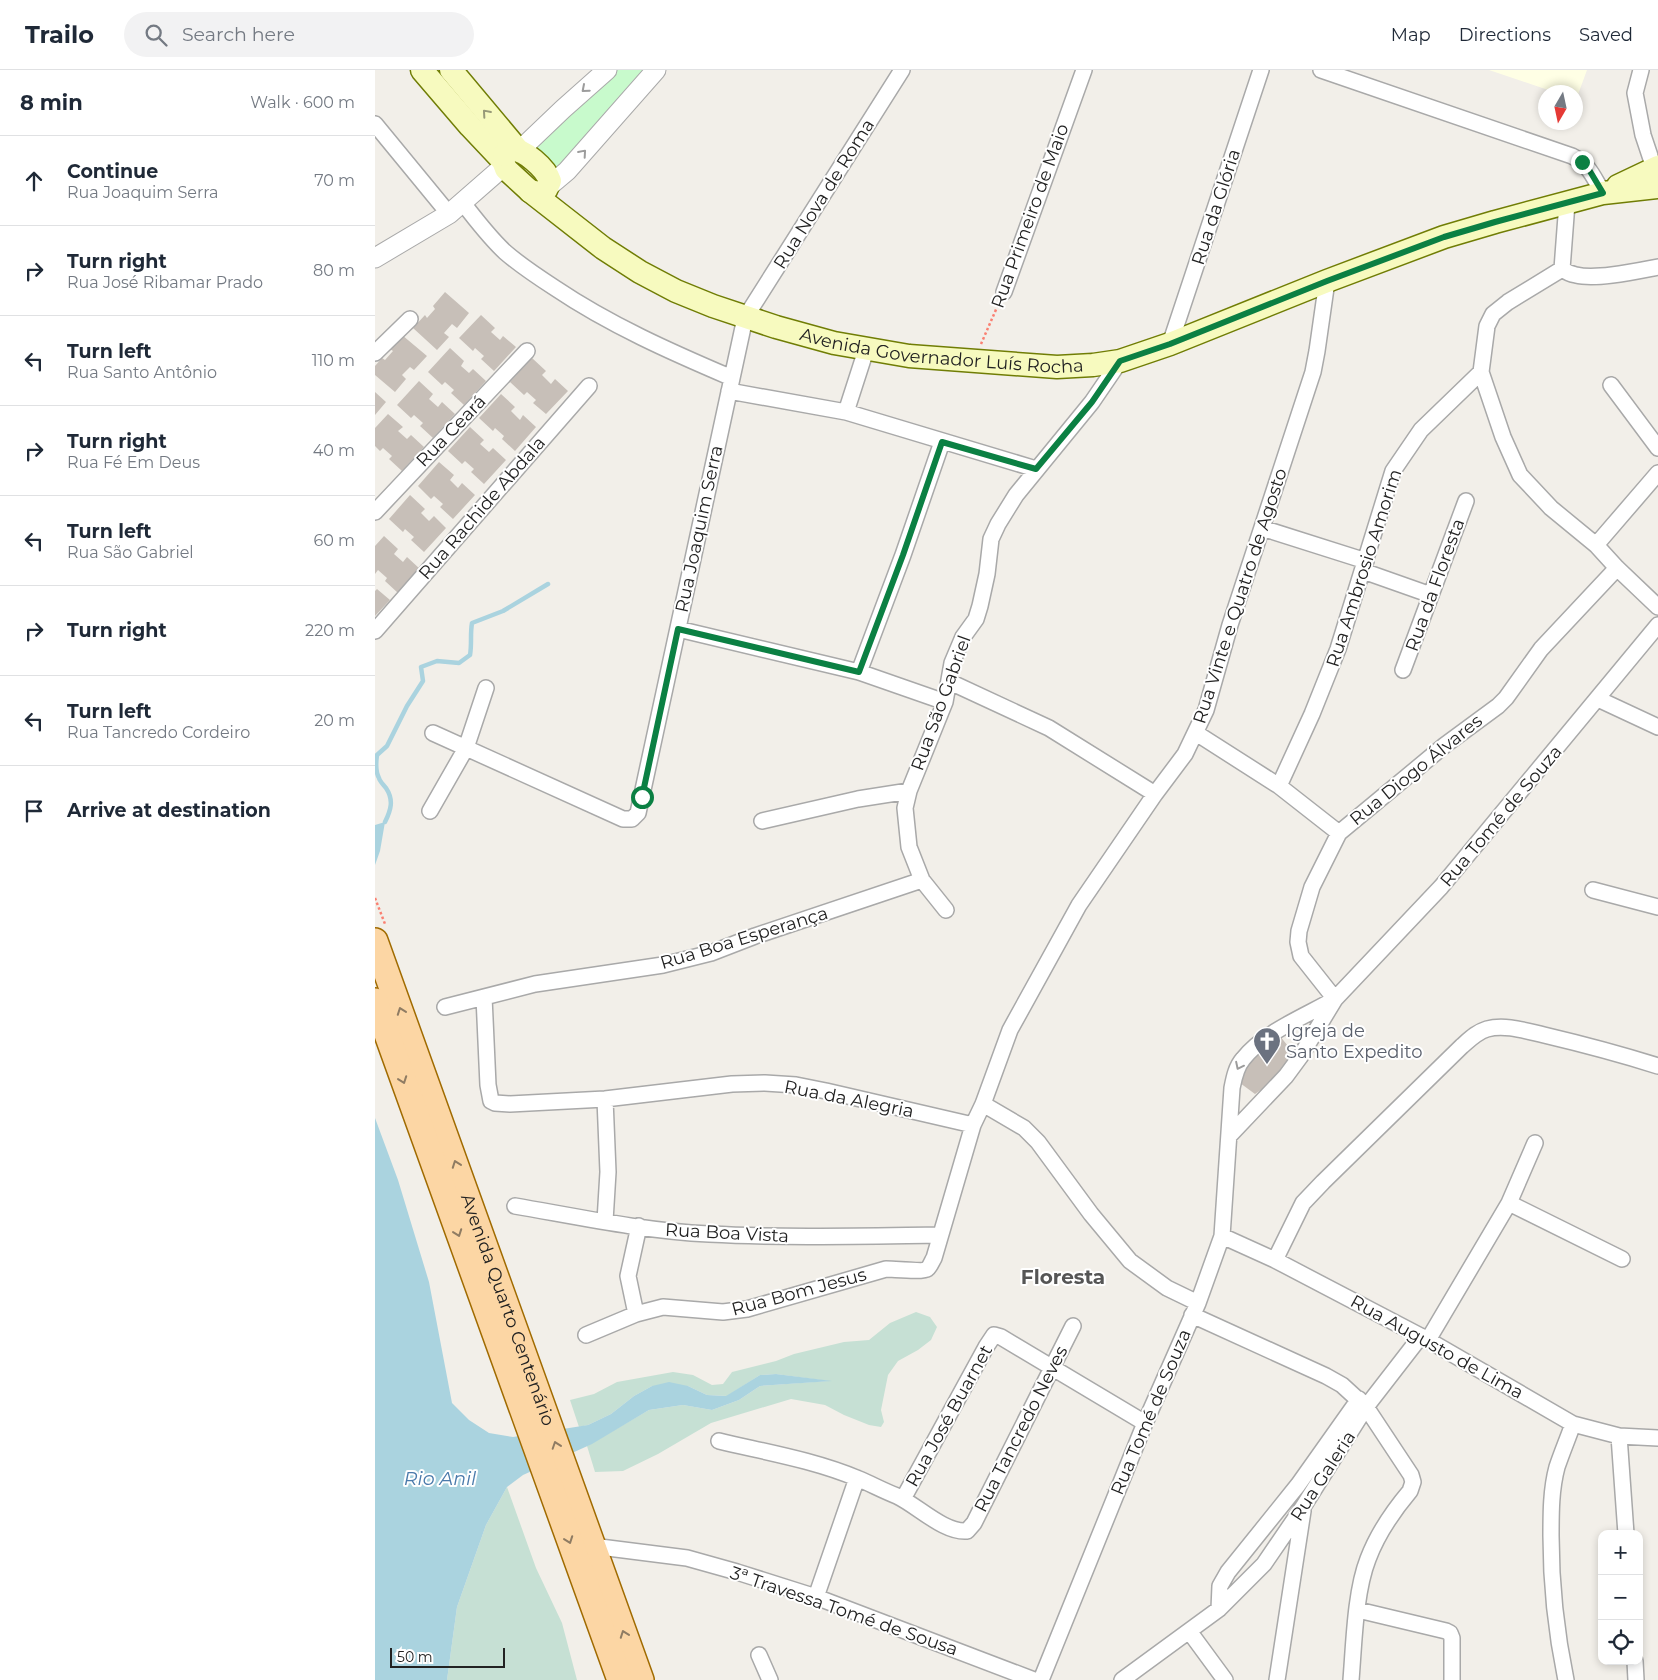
<!DOCTYPE html>
<meta charset="utf-8">
<style>
body{margin:0;font-family:Montserrat,sans-serif;background:#f2f2f3;color:#1f2937}
.controls{position:absolute;right:15px;bottom:15px;display:grid;overflow:hidden;border-radius:10px;box-shadow:0 2px 8px #0003}
.controls button{width:45px;height:45px;display:grid;place-items:center;padding:0;border:0;border-bottom:1px solid #e0e1e3;background:#fff;color:#1f2937;font:25px sans-serif}
.compass{position:absolute;left:1163px;top:15px;width:45px;height:45px;border-radius:50%;background:#fff;box-shadow:0 2px 8px #0003;rotate:189deg}
.scale{position:absolute;left:15px;bottom:12px;width:115px;box-sizing:border-box;padding-left:5px;border:2px solid #222;border-top:0;font-size:14px;line-height:18px;white-space:nowrap;color:#222;-webkit-text-stroke:4px #fff;paint-order:stroke}
.stop{position:absolute;width:15px;height:15px;margin:-11px;border:4px solid #0b8043;border-radius:50%;background:#fff}
.stop.end{background:#0b8043;border-color:#fff;box-shadow:0 1px 5px #0008}
.list{margin:0;padding:0;list-style:none}
h2{display:flex;justify-content:space-between;align-items:center;height:65px;margin:0;padding:0 20px;font-size:21px}
h2 small{font-size:16px;font-weight:400;color:#747a83}
.list li{display:grid;grid-template-columns:32px 1fr auto;gap:15px;align-items:center;box-sizing:border-box;height:90px;padding:0 20px;border-top:1px solid #e0e1e3}
.list b{display:block;font-size:19px;white-space:nowrap}
.list p{margin:0;font-size:16px;white-space:nowrap;color:#747a83}
.list em{font-size:16px;font-style:normal;color:#747a83}
.icon{flex:none;width:28px;height:28px;fill:none;stroke:currentColor;stroke-width:2;stroke-linecap:round;stroke-linejoin:round}
.map{position:relative;flex:none;width:1283px;height:1610px;overflow:hidden}
header{display:flex;align-items:center;gap:30px;box-sizing:border-box;height:70px;padding:0 25px;background:#fff;border-bottom:1px solid #e0e1e3}
header strong{font-size:24px}
nav{display:flex;gap:28px;margin-inline-start:auto;font-size:18px}
.search{width:350px;height:45px;background:#f2f2f3;display:flex;align-items:center;gap:12px;box-sizing:border-box;padding:0 18px;border-radius:28px;color:#747a83;font-size:19px}
main{display:flex}
aside{flex:1;background:#fff}
.map>svg:first-child{display:block}
.education{fill:#ffffe5}
.wetland{fill:#c6e0d4}
.park{fill:#c8facc}
.water{fill:#aad3df}
.lines{fill:none;stroke-linecap:round;stroke-linejoin:round}
.stream{stroke:#aad3df;stroke-width:4.5}
.building{fill:#c7bfb8}
.minor-casing{stroke:#a9a9a9;stroke-width:18}
.tertiary-casing{stroke:#a9a9a9;stroke-width:21}
.secondary-casing{stroke:#707d05;stroke-width:25}
.primary-casing{stroke:#a06b00;stroke-width:28}
.path{stroke:#fa8072;stroke-width:2.5;stroke-dasharray:2.5 2.5;stroke-linecap:butt}
.minor{stroke:#fff;stroke-width:15}
.tertiary{stroke:#fff;stroke-width:19}
.secondary{stroke:#f7fabf;stroke-width:22}
.primary{stroke:#fcd6a4;stroke-width:25}
.oneway{stroke:#9c9c9c}
.oneway2{stroke:#979978}
.oneway3{stroke:#8f7c63}
.route{stroke:#0b8043;stroke-width:6}
.labels{text-anchor:middle;dominant-baseline:central;stroke-width:4;stroke-linejoin:round;paint-order:stroke}
.street-label{font-size:18px;fill:#222;stroke:#fff}
.worship-label{font-size:18px;fill:#5b616d;stroke:#fff;text-anchor:start}
.water-label{font-size:19px;font-style:italic;fill:#4a7aab;stroke:#fff}
.quarter-label{font-size:20px;font-weight:bold;fill:#555;stroke:#fff}
</style>
<header>
<strong>Trailo</strong>
<div class="search"><svg class="icon" aria-label="search" viewBox="0 0 24 24"><circle cx="10" cy="10" r="6"/><path d="M15 15l6 6"/></svg>Search here</div>
<nav><a>Map</a><a>Directions</a><a>Saved</a></nav>
</header>
<main>
<aside>
<h2>8 min<small>Walk · 600 m</small></h2>
<ul class="list">
<li><svg class="icon" aria-label="ahead" viewBox="0 0 24 24"><path d="M12 20V5M6 11l6-6 6 6"/></svg><div><b>Continue</b><p>Rua Joaquim Serra</p></div><em>70 m</em></li>
<li><svg class="icon" aria-label="right" viewBox="0 0 24 24"><path d="M7 20v-9h11M14 6l5 5-5 5"/></svg><div><b>Turn right</b><p>Rua José Ribamar Prado</p></div><em>80 m</em></li>
<li><svg class="icon" aria-label="left" viewBox="0 0 24 24"><path d="M17 20v-9H6M10 6l-5 5 5 5"/></svg><div><b>Turn left</b><p>Rua Santo Antônio</p></div><em>110 m</em></li>
<li><svg class="icon" aria-label="right" viewBox="0 0 24 24"><path d="M7 20v-9h11M14 6l5 5-5 5"/></svg><div><b>Turn right</b><p>Rua Fé Em Deus</p></div><em>40 m</em></li>
<li><svg class="icon" aria-label="left" viewBox="0 0 24 24"><path d="M17 20v-9H6M10 6l-5 5 5 5"/></svg><div><b>Turn left</b><p>Rua São Gabriel</p></div><em>60 m</em></li>
<li><svg class="icon" aria-label="right" viewBox="0 0 24 24"><path d="M7 20v-9h11M14 6l5 5-5 5"/></svg><div><b>Turn right</b></div><em>220 m</em></li>
<li><svg class="icon" aria-label="left" viewBox="0 0 24 24"><path d="M17 20v-9H6M10 6l-5 5 5 5"/></svg><div><b>Turn left</b><p>Rua Tancredo Cordeiro</p></div><em>20 m</em></li>
<li><svg class="icon" aria-label="arrive" viewBox="0 0 24 24"><path d="M6 21V4h12l-3 4 3 4H6"/></svg><div><b>Arrive at destination</b></div></li>
</ul>
</aside>
<div class="map">
<svg width="1283" height="1610" viewBox="0 0 1283 1610">
<rect width="100%" height="100%" fill="#f2efe9"/>
<path class="education" d="M 1114,0 L 1212,0 L 1201,30 L 1200,22 L 1179,22 Z"/>
<path class="wetland" d="M 541,1242 L 555,1247 L 562,1257 L 556,1270 L 543,1280 L 523,1291 L 513,1305 L 506,1340 L 509,1352 L 506,1357 L 494,1355 L 469,1345 L 450,1335 L 416,1329 L 336,1353 L 283,1384 L 248,1401 L 220,1402 L 212,1376 L 274,1340 L 308,1335 L 337,1340 L 364,1330 L 385,1316 L 453,1311 L 401,1304 L 385,1305 L 352,1326 L 332,1325 L 313,1316 L 277,1316 L 259,1326 L 236,1344 L 213,1355 L 204,1357 L 195,1330 L 219,1324 L 242,1312 L 298,1302 L 318,1305 L 337,1315 L 348,1314 L 357,1302 L 401,1291 L 419,1284 L 469,1272 L 494,1270 L 515,1253 Z
M 132,1417 L 161,1498 L 187,1553 L 202,1610 L 72,1610 L 82,1537 L 111,1455 Z"/>
<path class="park" d="M 242,0 L 273,0 L 184,104 L 156,76 Z"/>
<path class="water" d="M 10,752 L 5,781 L 0,795 L 0,755 Z
M 0,1048 L 23,1110 L 54,1212 L 77,1333 L 94,1350 L 114,1363 L 138,1367 L 213,1355 L 236,1344 L 259,1326 L 277,1316 L 294,1312 L 313,1316 L 332,1325 L 351,1326 L 385,1305 L 401,1304 L 457,1311 L 385,1316 L 364,1330 L 337,1340 L 308,1335 L 274,1340 L 217,1374 L 148,1405 L 132,1417 L 111,1455 L 82,1537 L 72,1610 L 0,1610 Z"/>
<g class="lines">
<path class="stream" d="M 10,752 C 16,740 19,730 11,718 C 9,715 5,712 4,708 C 0,701 1,692 2,685 L 12,676 L 32,636 L 48,611 L 46,597 L 62,591 L 84,593 L 95,585 C 97,574 95,564 97,553 L 128,541 L 173,514"/>
</g>
<path class="building" d="M 70,222 L 94,243 L 82,258 L 77,254 L 69,263 L 74,267 L 62,280 L 38,258 L 50,245 L 52,248 L 60,239 L 58,236 Z
M 106,245 L 120,258 L 116,262 L 125,270 L 128,266 L 141,277 L 119,301 L 106,289 L 109,286 L 100,278 L 98,281 L 84,268 Z
M 27,265 L 52,286 L 39,300 L 35,297 L 27,305 L 31,309 L 20,322 L 0,305 L 0,296 L 7,288 L 10,290 L 18,281 L 15,279 Z
M 75,278 L 89,291 L 86,296 L 94,303 L 98,299 L 111,311 L 89,335 L 76,323 L 79,320 L 70,312 L 67,315 L 53,302 Z
M 157,288 L 171,301 L 167,305 L 176,314 L 180,309 L 193,321 L 171,344 L 158,333 L 161,330 L 152,322 L 149,325 L 135,312 Z
M 44,311 L 58,324 L 54,329 L 63,337 L 67,332 L 80,344 L 58,368 L 45,356 L 48,353 L 39,345 L 36,348 L 22,335 Z
M 0,322 L 11,332 L 0,345 Z
M 126,324 L 140,337 L 136,341 L 145,350 L 148,345 L 161,357 L 140,381 L 127,369 L 129,366 L 120,358 L 118,361 L 104,348 Z
M 13,344 L 28,357 L 23,361 L 32,369 L 36,365 L 49,377 L 27,401 L 14,389 L 17,386 L 8,378 L 5,381 L 0,376 L 0,358 Z
M 95,357 L 109,370 L 105,374 L 114,382 L 118,378 L 131,390 L 109,414 L 96,402 L 99,399 L 90,391 L 87,394 L 73,381 Z
M 64,392 L 79,405 L 75,410 L 83,418 L 87,413 L 100,425 L 78,449 L 65,437 L 68,434 L 59,426 L 56,429 L 43,416 Z
M 35,425 L 50,439 L 46,443 L 54,451 L 59,446 L 71,458 L 49,482 L 36,470 L 39,467 L 30,459 L 28,462 L 14,449 Z
M 9,466 L 23,479 L 19,484 L 28,492 L 32,487 L 45,499 L 23,523 L 10,511 L 12,508 L 3,500 L 0,504 L 0,476 Z
M 2,519 L 15,530 L 0,546 L 0,521 Z
M 905,966 L 920,985 L 893,1015 L 880,1024 L 865,1013 L 868,1000 L 889,978 Z"/>
<g class="lines">
<g class="minor-casing">
<path id="minor" d="M 946,0 L 1197,86 C 1215,95 1218,107 1228,123
M 1266,0 L 1260,23 L 1268,65 L 1279,98
M 0,54 L 74,144
M 88,133 C 101,150 114,167 130,182 C 145,195 163,207 180,218 C 235,255 296,282 357,308
M 1192,133 L 1187,199 L 1133,232 L 1118,244 L 1112,256 L 1106,302 L 1128,367 L 1145,405 L 1176,438 L 1221,475 L 1242,498 L 1283,537
M 1187,199 C 1191,202 1196,204 1201,205 C 1221,210 1262,201 1283,197
M 629,222 L 709,0
M 795,274 L 886,0
M 0,283 L 35,249
M 1236,315 L 1283,378
M 354,321 L 471,342 L 661,399
M 471,342 L 491,280
M 0,442 L 152,281
M 887,458 L 991,491
M 1221,475 L 1283,403
M 988,501 L 1056,525
M 303,559 L 484,602 L 570,632
M 0,561 L 214,316
M 1028,600 L 1091,431
M 484,602 L 528,485 L 567,372
M 575,612 L 674,658 L 780,724
M 1223,629 L 1283,657
M 58,663 L 248,749 L 257,749 L 263,743 L 370,248 L 527,0
M 821,663 L 904,716 L 964,763
M 904,716 L 937,644 L 963,579 L 1018,401 L 1046,360 L 1106,302
M 55,741 L 91,678 L 111,618
M 387,751 L 483,729 L 534,721
M 1218,820 L 1283,837
M 571,840 L 547,810 L 534,777 L 530,738 L 534,721 L 570,632 L 577,593 L 588,567 L 601,549 L 605,536 L 612,504 L 616,469 L 623,454 L 641,425 L 717,332 L 745,291
M 109,927 L 113,1015 L 116,1031 L 120,1033 L 135,1034 L 230,1029 L 357,1014 L 390,1013 L 421,1015 L 451,1021 L 598,1055
M 960,929 L 926,886 L 923,872 L 924,861 L 937,817 L 964,763 L 1070,675 L 1123,636 L 1131,628 L 1166,579 L 1242,498
M 70,937 L 160,914 L 288,895 L 336,883 L 380,866 L 547,810
M 608,1034 L 649,1058 L 663,1072 L 716,1144 L 755,1191 L 792,1218 L 823,1233
M 854,1066 L 911,1006 L 925,987 L 960,929 L 1066,817 L 1283,555
M 1134,1133 L 1247,1189
M 140,1136 C 204,1147 269,1161 334,1164 C 411,1168 488,1166 565,1165
M 230,1151 L 233,1102 L 230,1029
M 847,1166 L 900,1190 L 1053,1270 L 1198,1354 L 1244,1366 L 1283,1368
M 900,1190 L 928,1133 L 948,1112 L 1087,976 C 1095,969 1102,962 1112,959 C 1130,954 1151,961 1169,965 C 1207,974 1245,984 1283,996
M 261,1244 L 253,1206 L 264,1156
M 817,1245 L 951,1306 L 967,1315 L 991,1337 L 1036,1405 L 1038,1412 L 1035,1421 C 1019,1440 1002,1465 993,1489 C 980,1522 979,1574 976,1610
M 211,1265 L 261,1244 L 288,1237 L 348,1242 L 372,1239 L 511,1199 C 518,1199 548,1202 552,1199 C 555,1197 557,1191 559,1188 L 598,1055 L 608,1034 L 635,960 L 704,835 L 780,724 L 810,684 L 831,640 L 855,555 L 938,302 L 942,281 L 952,211
M 1053,1270 L 1134,1133 L 1160,1073
M 1244,1366 L 1251,1464
M 344,1371 C 390,1382 439,1390 484,1409 C 496,1414 509,1421 522,1426 C 543,1436 569,1463 592,1461 L 599,1453 L 604,1443 L 698,1256
M 528,1429 L 611,1277 L 619,1265 L 626,1267 L 770,1353
M 217,1476 L 312,1488 L 362,1502 L 441,1527 L 659,1610
M 441,1527 L 482,1408
M 844,1539 L 845,1516 L 853,1502 L 923,1415 L 984,1329
M 983,1540 L 1071,1561 L 1075,1563 L 1077,1568 L 1077,1610
M 814,1561 L 850,1610
M 384,1585 L 395,1610
M 1260,1591 L 1261,1610
M 666,1610 L 770,1353 L 823,1233 L 847,1166 L 857,1018 C 859,1008 861,997 868,989 C 889,962 931,946 960,929
M 747,1610 L 844,1539 L 889,1494 L 928,1437 L 991,1337 L 1046,1266
M 902,1610 L 928,1441
M 1191,1610 C 1181,1562 1176,1514 1176,1466 C 1176,1443 1176,1419 1182,1397 C 1187,1382 1193,1368 1198,1354"/>
</g>
<g class="tertiary-casing">
<path id="tertiary" d="M 144,81 L 188,39 L 232,0
M 173,117 L 192,101 L 281,0
M 0,188 L 74,144 L 129,96"/>
</g>
<g class="secondary-casing">
<g id="secondary">
<path id="s1" d="M 47,0 L 95,56 L 128,91 L 131,99 L 155,121 L 228,178 L 265,202 L 301,221 L 338,236 L 401,257 L 459,273 L 534,286 L 682,297 L 718,295 L 745,291 L 795,274 L 952,211 L 1069,167 L 1120,152 L 1228,123 L 1283,117"/>
<path d="M 76,0 L 143,80"/>
<path d="M 129,85 L 135,80 C 149,78 171,99 175,111 L 171,120 L 164,123 L 155,121"/>
<path d="M 1243,116 L 1283,97"/>
</g>
</g>
<g class="primary-casing">
<g id="primary">
<path id="s2" d="M 0,871 L 266,1610"/>
<path d="M 0,931 L 245,1610"/>
</g>
</g>
<path class="path" d="M 606,274 L 623,235
M 0,828 L 10,854"/>
<use href="#minor" class="minor"/>
<use href="#tertiary" class="tertiary"/>
<use href="#secondary" class="secondary"/>
<use href="#primary" class="primary"/>
</g>
<defs><path id="oneway-chevron" d="M-2-3.5L2.5 0L-2 3.5" fill="none" stroke-width="1.6" stroke-linecap="round" stroke-linejoin="round" transform="scale(1.25)"/></defs>
<g class="oneway">
<use href="#oneway-chevron" transform="translate(210 19) rotate(139)"/>
<use href="#oneway-chevron" transform="translate(208 83) rotate(-49)"/>
<use href="#oneway-chevron" transform="translate(864 996) rotate(116)"/>
</g>
<use class="oneway2" href="#oneway-chevron" transform="translate(111 43) rotate(-131)"/>
<g class="oneway3">
<use href="#oneway-chevron" transform="translate(26 941) rotate(-110)"/>
<use href="#oneway-chevron" transform="translate(28 1010) rotate(70)"/>
<use href="#oneway-chevron" transform="translate(81 1094) rotate(-110)"/>
<use href="#oneway-chevron" transform="translate(83 1163) rotate(70)"/>
<use href="#oneway-chevron" transform="translate(181 1375) rotate(-109)"/>
<use href="#oneway-chevron" transform="translate(194 1470) rotate(70)"/>
<use href="#oneway-chevron" transform="translate(249 1564) rotate(-110)"/>
</g>
<g class="lines">
<path class="route" d="M 267,727 L 303,559 L 484,602 L 528,485 L 567,372 L 661,399 L 717,332 L 745,291 L 795,274 L 952,211 L 1069,167 L 1120,152 L 1228,123 L 1213,98 L 1207,92"/>
</g>
<defs>
<g id="church-pin" transform="scale(1.4375)"><path d="M0 17L-7.5 6A9.5 9.5 0 1 1 7.5 6Z" fill="#6b7280" stroke="#fff"/><path d="M-1.2-6h2.4v3.5h3.3v2.4h-3.3V6h-2.4V-.1h-3.3v-2.4h3.3Z" fill="#fff"/></g>
</defs>
<g fill-rule="evenodd">
<use href="#church-pin" x="892" y="971"/>
</g>
<g class="labels">
<g class="street-label">
<text transform="translate(449 124) rotate(-58)">Rua Nova de Roma</text>
<text transform="translate(841 137) rotate(-72)">Rua da Glória</text>
<text transform="translate(655 146) rotate(-70)">Rua Primeiro de Maio</text>
<text stroke="none"><textPath href="#s1" startOffset="615">Avenida Governador Luís Rocha</textPath></text>
<text transform="translate(76 361) rotate(-46)">Rua Ceará</text>
<text transform="translate(107 438) rotate(-49)">Rua Rachide Abdala</text>
<text transform="translate(324 459) rotate(-78)">Rua Joaquim Serra</text>
<text transform="translate(989 498) rotate(-72)">Rua Ambrosio Amorim</text>
<text transform="translate(1060 515) rotate(-70)">Rua da Floresta</text>
<text transform="translate(865 526) rotate(-72)">Rua Vinte e Quatro de Agosto</text>
<text transform="translate(566 633) rotate(-70)">Rua São Gabriel</text>
<text transform="translate(1041 700) rotate(-39)">Rua Diogo Álvares</text>
<text transform="translate(1126 746) rotate(-50)">Rua Tomé de Souza</text>
<text transform="translate(369 868) rotate(-17)">Rua Boa Esperança</text>
<text transform="translate(474 1029) rotate(11)">Rua da Alegria</text>
<text transform="translate(352 1163) rotate(3)">Rua Boa Vista</text>
<text transform="translate(424 1222) rotate(-15)">Rua Bom Jesus</text>
<text stroke="none"><textPath href="#s2" startOffset="392">Avenida Quarto Centenário</textPath></text>
<text transform="translate(1062 1277) rotate(29)">Rua Augusto de Lima</text>
<text transform="translate(776 1342) rotate(-67)">Rua Tomé de Souza</text>
<text transform="translate(574 1346) rotate(-61)">Rua José Buarnet</text>
<text transform="translate(646 1359) rotate(-63)">Rua Tancredo Neves</text>
<text transform="translate(948 1406) rotate(-57)">Rua Galeria</text>
<text transform="translate(469 1541) rotate(19)">3ª Travessa Tomé de Sousa</text>
</g>
<g class="worship-label">
<text x="911" y="961">Igreja de<tspan x="911" dy="21">Santo Expedito</tspan></text>
</g>
<g class="water-label">
<text x="65" y="1408">Rio Anil</text>
</g>
<g class="quarter-label">
<text x="688" y="1207">Floresta</text>
</g>
</g>
</svg>
<div class="controls">
<button>+</button>
<button>−</button>
<button><svg class="icon" aria-label="locate" viewBox="0 0 24 24"><circle cx="12" cy="12" r="6"/><path d="M12 2v4M12 18v4M2 12h4M18 12h4"/></svg></button>
</div>
<svg class="compass" viewBox="-18 -18 36 36"><path d="M0-13l5 13h-10z" fill="#e53935"/><path d="M0 13l5-13h-10z" fill="#747a83"/></svg>
<div class="scale">50 m</div>
<div class="stop" style="left:267px;top:727px"></div>
<div class="stop end" style="left:1207px;top:92px"></div>
</div>
</main>
